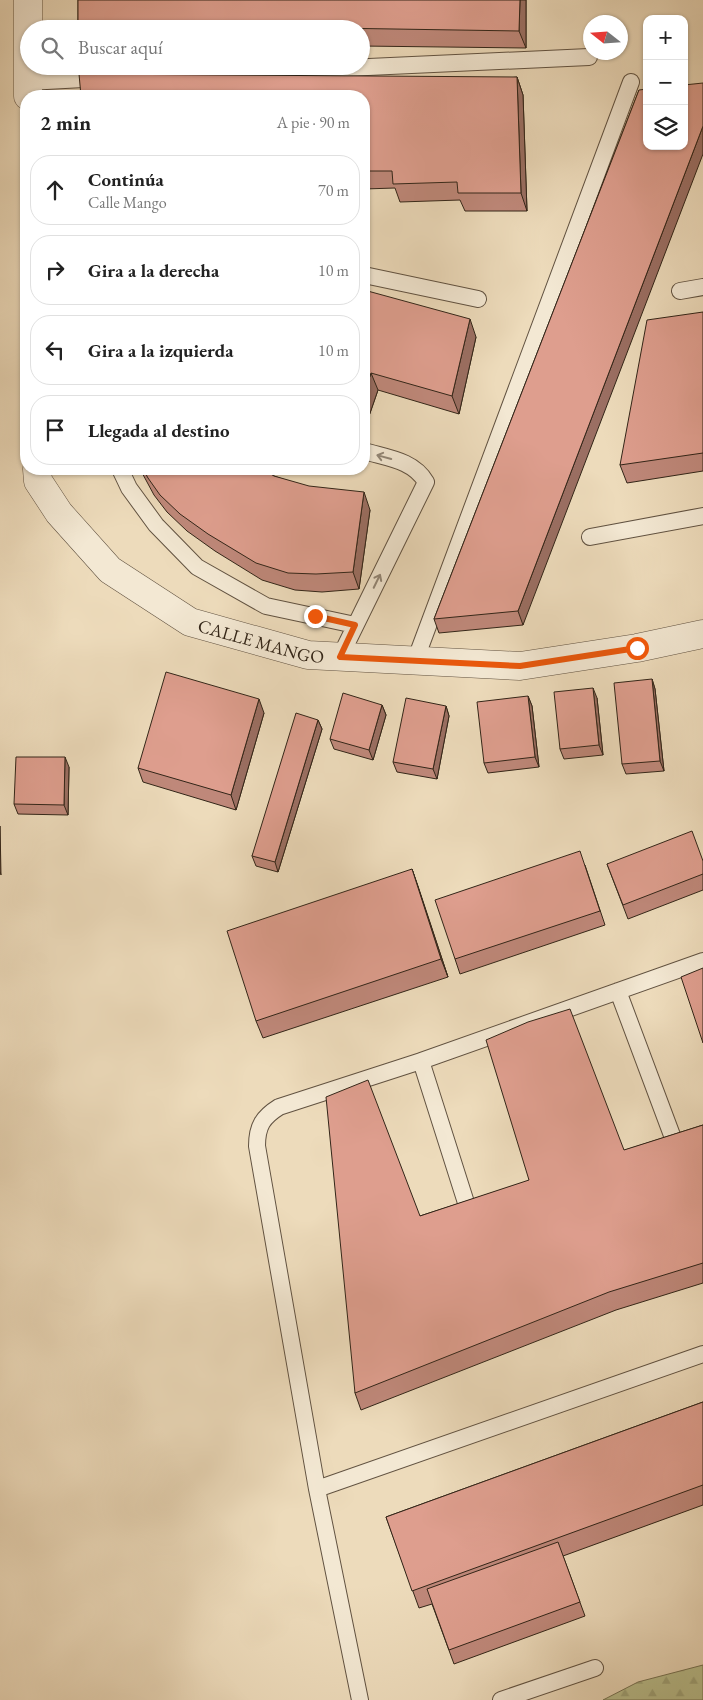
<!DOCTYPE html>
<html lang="es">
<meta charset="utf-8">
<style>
body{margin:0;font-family:"EB Garamond",serif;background:#f6f6f6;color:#222}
.controls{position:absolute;right:15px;top:15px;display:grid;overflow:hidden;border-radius:10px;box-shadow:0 1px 4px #0004}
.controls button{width:45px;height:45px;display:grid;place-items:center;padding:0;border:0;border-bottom:1px solid #e0e0e0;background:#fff;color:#222;font:25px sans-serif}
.compass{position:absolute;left:583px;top:15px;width:45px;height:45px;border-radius:50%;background:#fff;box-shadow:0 1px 4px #0004;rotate:287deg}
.stop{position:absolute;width:15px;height:15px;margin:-11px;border:4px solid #ea580c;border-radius:50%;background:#fff}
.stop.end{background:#ea580c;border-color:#fff;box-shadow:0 1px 5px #0008}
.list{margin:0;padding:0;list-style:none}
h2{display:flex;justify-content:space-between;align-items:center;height:65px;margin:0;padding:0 20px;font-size:21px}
h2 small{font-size:16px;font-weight:400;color:#767676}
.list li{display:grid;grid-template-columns:32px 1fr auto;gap:15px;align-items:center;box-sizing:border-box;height:70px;margin:0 10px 10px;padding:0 10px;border:1px solid #e0e0e0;border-radius:20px}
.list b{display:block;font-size:19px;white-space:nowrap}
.list p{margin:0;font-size:16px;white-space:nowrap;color:#767676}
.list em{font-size:16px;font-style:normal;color:#767676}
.icon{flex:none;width:28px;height:28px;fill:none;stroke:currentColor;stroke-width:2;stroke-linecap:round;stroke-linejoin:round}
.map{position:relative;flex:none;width:703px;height:1700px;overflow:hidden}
.search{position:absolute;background:#fff;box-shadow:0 1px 4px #0004;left:20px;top:20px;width:350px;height:55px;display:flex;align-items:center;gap:12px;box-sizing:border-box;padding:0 18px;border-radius:28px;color:#767676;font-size:19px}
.panel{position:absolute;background:#fff;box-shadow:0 1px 4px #0004;left:20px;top:90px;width:350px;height:385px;border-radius:20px}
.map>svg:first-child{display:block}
.forest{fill:url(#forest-firs);stroke:#767253}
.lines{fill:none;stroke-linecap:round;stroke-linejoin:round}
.service-casing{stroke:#615241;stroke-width:18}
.minor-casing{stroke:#615241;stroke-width:29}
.service{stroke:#f3e8d3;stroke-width:16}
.minor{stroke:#f3e8d3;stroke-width:28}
.wall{fill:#bf887a;stroke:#322518}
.shaded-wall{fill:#9b6f63;stroke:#322518}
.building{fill:#de9e8e;stroke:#322518}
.oneway{stroke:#928676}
.route{stroke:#ea580c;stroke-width:6}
.labels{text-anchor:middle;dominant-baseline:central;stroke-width:4;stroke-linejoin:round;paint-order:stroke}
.street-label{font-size:18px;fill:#322518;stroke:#f3e8d3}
</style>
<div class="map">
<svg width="703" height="1700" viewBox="0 0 703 1700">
<defs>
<pattern id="forest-firs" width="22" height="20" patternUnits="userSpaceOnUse" patternTransform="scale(1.25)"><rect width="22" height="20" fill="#bac08e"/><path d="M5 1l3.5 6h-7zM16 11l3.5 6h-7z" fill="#a0a57a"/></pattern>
</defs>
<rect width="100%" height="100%" fill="#eddbbb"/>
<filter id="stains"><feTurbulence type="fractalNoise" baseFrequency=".004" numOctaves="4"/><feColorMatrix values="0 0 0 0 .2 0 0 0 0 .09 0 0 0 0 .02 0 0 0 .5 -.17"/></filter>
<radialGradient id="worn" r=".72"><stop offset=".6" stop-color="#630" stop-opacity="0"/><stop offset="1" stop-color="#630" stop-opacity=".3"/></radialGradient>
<path class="forest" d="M 703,1665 L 703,1700 L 603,1700 L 638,1682 Z"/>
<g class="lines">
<g class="service-casing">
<path id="service" d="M 169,76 L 589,57
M 28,82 L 102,78
M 364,275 L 478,299
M 680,291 L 703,287
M 120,469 L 129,488 L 156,525 L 197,567 L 266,606 L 355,625
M 590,537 L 703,516
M 340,657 L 426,482 C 413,460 387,458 364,451
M 415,661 L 631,82
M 618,991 L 676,1146
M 421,1061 L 703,961
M 317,1489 L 703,1354
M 360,1700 L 317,1489 L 257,1146 C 257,1126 263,1117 279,1107 L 421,1061 L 468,1209
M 501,1700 L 595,1668"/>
</g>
<g class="minor-casing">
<g id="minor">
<path d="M 28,0 L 28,96"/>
<path id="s1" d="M 37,469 L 38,481 L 59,513 L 110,570 L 190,622 L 308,655 L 520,666 L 637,648 L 703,634"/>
</g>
</g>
<use href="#service" class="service"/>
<use href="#minor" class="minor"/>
</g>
<path class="wall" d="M 78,0 L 526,0 L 526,48 L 361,46 L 361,29 L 79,29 L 78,24 Z
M 517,77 L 523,95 L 527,211 L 465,211 L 460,200 L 400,202 L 395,188 L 364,189 L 364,96 Z
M 639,90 L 523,625 L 439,633 L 434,619 Z
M 364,290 L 476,337 L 459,414 L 378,390 L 369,416 L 364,415 Z
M 703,312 L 703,471 L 627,483 L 620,465 Z
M 140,469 L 262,469 L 274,476 L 370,510 L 359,589 L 322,592 L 295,590 L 262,580 L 215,551 L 187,531 L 167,512 L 154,495 Z
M 652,679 L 655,689 L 664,771 L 626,774 L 622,764 Z
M 528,696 L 532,706 L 539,767 L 488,773 L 484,763 Z
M 597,698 L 603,755 L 564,759 L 560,749 Z
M 382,705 L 386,715 L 373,760 L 334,749 L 330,739 Z
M 446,706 L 449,716 L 437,779 L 397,772 L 393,762 Z
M 264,713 L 236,810 L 143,782 L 138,768 Z
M 318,720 L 322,729 L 278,872 L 256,866 L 252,856 Z
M 69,767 L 68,815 L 18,814 L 14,804 Z
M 703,861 L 703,890 L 628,919 L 607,864 Z
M 585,865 L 605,925 L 460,974 L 455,959 Z
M 412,869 L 448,977 L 263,1038 L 256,1021 Z
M 703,1125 L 703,1283 L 616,1310 L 361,1410 L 355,1393 L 420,1216 Z
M 703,1402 L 703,1505 L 563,1556 L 585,1616 L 454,1664 L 432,1604 L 419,1608 L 386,1517 Z"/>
<path class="shaded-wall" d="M 520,0 L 526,0 L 526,48 L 519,31 Z
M 517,77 L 523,95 L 527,211 L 521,193 Z
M 703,126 L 703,154 L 523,625 L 518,611 Z
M 470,319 L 476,337 L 459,414 L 452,396 Z
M 371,373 L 378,390 L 369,416 L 364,402 L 364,394 Z
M 364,492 L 370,510 L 359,589 L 353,572 Z
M 652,679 L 655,689 L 664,771 L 660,761 Z
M 593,688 L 597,698 L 603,755 L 599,745 Z
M 528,696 L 532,706 L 539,767 L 535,757 Z
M 259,699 L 264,713 L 236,810 L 231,795 Z
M 382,705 L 386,715 L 373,760 L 369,750 Z
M 446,706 L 449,716 L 437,779 L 433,769 Z
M 318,720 L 322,729 L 278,872 L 275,862 Z
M 65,757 L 69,767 L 68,815 L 64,805 Z
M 0,826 L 1,875 L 0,871 Z
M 412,869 L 418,886 L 448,977 L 441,959 Z"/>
<path class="building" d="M 78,0 L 520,0 L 519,31 L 78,24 Z
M 79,74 L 517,77 L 521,193 L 458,193 L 457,182 L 393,184 L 392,171 L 364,171 L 364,96 L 81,96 Z
M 703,83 L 703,126 L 518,611 L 434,619 L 639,90 L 647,89 L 647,146 L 684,146 L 684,85 Z
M 364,290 L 470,319 L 452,396 L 371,373 L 364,394 Z
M 703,312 L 703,453 L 620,465 L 647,320 Z
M 143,469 L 262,469 L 274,476 L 309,486 L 364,492 L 353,572 L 316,574 L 288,573 L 256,563 L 208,534 L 180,514 L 160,495 L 148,478 Z
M 166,672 L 259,699 L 231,795 L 138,768 Z
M 652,679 L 660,761 L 622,764 L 614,683 Z
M 593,688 L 599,745 L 560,749 L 554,692 Z
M 343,693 L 382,705 L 369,750 L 330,739 Z
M 528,696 L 535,757 L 484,763 L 477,702 Z
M 406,698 L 446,706 L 433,769 L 393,762 Z
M 296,713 L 318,720 L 275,862 L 252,856 Z
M 16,757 L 65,757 L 64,805 L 14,804 Z
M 692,831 L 703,861 L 703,874 L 623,905 L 607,864 Z
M 580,851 L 600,911 L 455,959 L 435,900 Z
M 412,869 L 441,959 L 256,1021 L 227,931 Z
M 703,968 L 703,1043 L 681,977 Z
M 570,1009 L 624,1150 L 703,1125 L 703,1263 L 609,1292 L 355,1393 L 326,1097 L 368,1080 L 420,1216 L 529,1180 L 486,1040 L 528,1022 Z
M 703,1402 L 703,1485 L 412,1591 L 386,1517 Z
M 558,1542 L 580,1602 L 449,1650 L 427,1589 Z"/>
<defs><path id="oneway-shaft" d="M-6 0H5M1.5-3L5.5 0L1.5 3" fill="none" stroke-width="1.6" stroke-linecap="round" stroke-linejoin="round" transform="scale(1.25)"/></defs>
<g class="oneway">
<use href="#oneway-shaft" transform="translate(384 457) rotate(-165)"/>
<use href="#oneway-shaft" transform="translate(377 581) rotate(-64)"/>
</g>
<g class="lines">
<path class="route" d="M 315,616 L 355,625 L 340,657 L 520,666 L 637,648"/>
</g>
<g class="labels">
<g class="street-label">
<text stroke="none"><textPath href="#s1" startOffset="296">CALLE MANGO</textPath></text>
</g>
</g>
<rect width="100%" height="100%" filter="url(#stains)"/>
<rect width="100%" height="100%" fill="url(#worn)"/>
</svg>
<div class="controls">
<button>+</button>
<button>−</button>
<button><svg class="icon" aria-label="layers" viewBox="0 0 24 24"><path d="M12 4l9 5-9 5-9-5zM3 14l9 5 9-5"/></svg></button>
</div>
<svg class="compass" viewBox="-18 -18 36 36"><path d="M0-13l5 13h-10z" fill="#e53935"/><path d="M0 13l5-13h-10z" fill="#767676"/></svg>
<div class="stop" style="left:637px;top:648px"></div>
<div class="stop end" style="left:315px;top:616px"></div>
<div class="search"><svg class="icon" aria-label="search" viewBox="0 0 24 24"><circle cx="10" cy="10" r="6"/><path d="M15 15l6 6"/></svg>Buscar aquí</div>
<section class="panel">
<h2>2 min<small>A pie · 90 m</small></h2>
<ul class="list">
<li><svg class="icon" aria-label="ahead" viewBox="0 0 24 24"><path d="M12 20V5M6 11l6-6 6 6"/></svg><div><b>Continúa</b><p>Calle Mango</p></div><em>70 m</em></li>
<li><svg class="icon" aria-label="right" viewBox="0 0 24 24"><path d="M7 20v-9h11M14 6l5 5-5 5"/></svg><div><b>Gira a la derecha</b></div><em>10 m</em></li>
<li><svg class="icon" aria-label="left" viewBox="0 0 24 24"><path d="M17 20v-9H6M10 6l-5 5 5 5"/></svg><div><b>Gira a la izquierda</b></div><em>10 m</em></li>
<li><svg class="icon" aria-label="arrive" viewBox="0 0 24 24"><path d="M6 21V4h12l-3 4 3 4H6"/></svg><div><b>Llegada al destino</b></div></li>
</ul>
</section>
</div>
